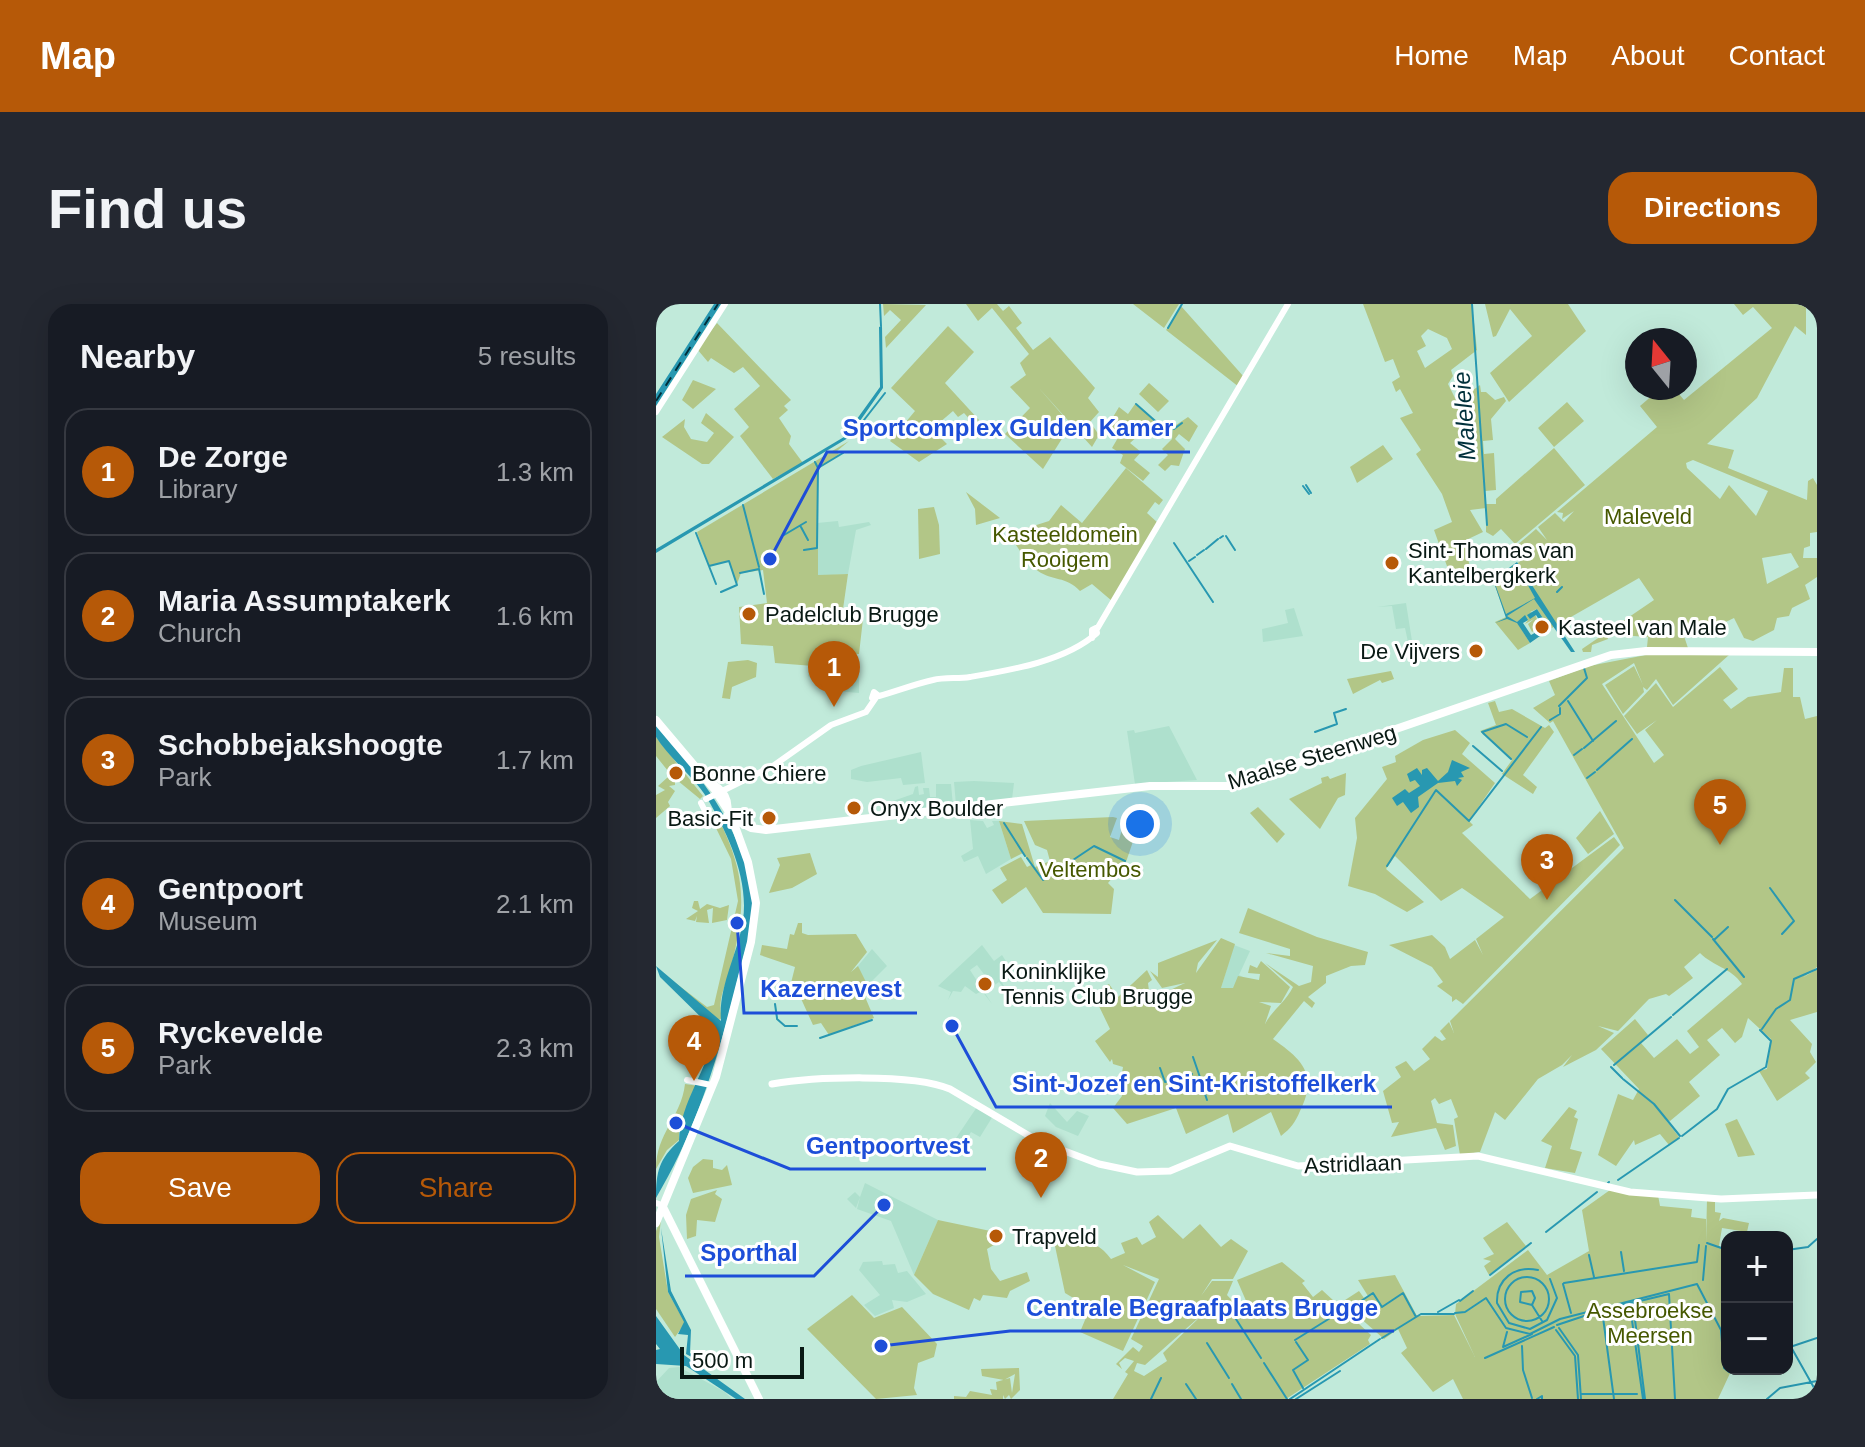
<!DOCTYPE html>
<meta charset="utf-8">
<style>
body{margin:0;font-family:Arial,sans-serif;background:#242831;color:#f1f3f6}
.controls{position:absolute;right:24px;bottom:24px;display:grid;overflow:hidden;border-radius:16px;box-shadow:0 8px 32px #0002}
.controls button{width:72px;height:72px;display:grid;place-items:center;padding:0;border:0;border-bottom:2px solid #363941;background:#171b24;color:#f1f3f6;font:40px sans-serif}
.compass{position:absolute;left:969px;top:24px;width:72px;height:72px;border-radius:50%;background:#171b24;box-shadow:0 8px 32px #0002;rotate:342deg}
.scale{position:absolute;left:24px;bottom:20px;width:124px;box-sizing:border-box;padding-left:8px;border:4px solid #091914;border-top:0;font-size:22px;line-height:28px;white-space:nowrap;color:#091914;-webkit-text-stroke:6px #fff;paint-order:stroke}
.you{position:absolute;left:484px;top:520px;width:28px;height:28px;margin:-20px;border:6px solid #fff;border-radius:50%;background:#1a73e8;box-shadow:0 0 0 12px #1a73e833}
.badge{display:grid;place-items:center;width:52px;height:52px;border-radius:50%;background:#b65908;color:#fff;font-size:26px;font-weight:700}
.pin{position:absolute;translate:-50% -66px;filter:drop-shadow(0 2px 4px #0008)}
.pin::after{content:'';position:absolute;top:42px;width:28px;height:24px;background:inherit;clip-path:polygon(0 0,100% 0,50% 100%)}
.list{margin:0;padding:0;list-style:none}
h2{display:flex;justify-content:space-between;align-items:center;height:104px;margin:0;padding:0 32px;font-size:34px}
h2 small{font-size:26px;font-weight:400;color:#9ea1a6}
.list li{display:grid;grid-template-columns:52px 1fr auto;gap:24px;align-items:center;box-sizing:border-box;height:128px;margin:0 16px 16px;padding:0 16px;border:2px solid #363941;border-radius:24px}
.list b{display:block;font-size:30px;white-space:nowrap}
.list p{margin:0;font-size:26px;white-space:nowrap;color:#9ea1a6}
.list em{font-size:26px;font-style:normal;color:#9ea1a6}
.actions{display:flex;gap:16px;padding:24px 32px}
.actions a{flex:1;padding:18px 0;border:2px solid #b65908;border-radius:24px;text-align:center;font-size:28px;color:#b65908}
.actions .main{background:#b65908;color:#fff}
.map{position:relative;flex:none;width:1161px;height:1095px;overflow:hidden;border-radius:24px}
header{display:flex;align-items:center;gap:48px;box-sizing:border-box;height:112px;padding:0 40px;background:#b65908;color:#fff}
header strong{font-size:38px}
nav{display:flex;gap:44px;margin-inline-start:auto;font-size:28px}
.intro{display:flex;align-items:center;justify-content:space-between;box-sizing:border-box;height:192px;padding:0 48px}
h1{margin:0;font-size:56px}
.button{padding:20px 36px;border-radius:24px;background:#b65908;color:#fff;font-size:28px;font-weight:700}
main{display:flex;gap:48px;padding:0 48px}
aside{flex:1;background:#171b24;border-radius:24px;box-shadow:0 8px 32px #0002}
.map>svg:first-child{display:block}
.built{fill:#aee0cd}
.green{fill:#b2c687;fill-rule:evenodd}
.water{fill:#2898b1;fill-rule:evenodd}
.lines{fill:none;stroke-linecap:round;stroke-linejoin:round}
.stream{stroke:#2898b1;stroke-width:2}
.ferry{stroke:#00303b;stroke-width:2;stroke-dasharray:10 8;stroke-linecap:butt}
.tertiary{stroke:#fff;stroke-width:6}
.secondary{stroke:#fff;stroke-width:7}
.primary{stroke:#fff;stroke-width:8}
.poi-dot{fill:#b65908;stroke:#fff;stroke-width:3}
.labels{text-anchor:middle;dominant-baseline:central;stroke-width:6;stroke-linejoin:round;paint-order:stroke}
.park-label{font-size:22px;fill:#465800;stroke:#fff}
.poi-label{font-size:22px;fill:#091914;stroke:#fff;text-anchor:start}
.street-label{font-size:22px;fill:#091914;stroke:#fff}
.water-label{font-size:24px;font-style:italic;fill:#00303b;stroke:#fff}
.leader{fill:none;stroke:#1d4ed8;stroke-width:3}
.callout-dot{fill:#1d4ed8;stroke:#fff;stroke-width:3}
.callout-label{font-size:24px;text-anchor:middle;font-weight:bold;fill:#1d4ed8;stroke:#fff;stroke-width:6;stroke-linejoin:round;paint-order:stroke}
</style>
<header>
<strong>Map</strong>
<nav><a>Home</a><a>Map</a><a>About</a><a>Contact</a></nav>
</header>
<div class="intro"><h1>Find us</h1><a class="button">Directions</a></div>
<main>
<aside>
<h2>Nearby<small>5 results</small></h2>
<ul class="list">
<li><span class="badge">1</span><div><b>De Zorge</b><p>Library</p></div><em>1.3 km</em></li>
<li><span class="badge">2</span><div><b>Maria Assumptakerk</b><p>Church</p></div><em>1.6 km</em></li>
<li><span class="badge">3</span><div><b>Schobbejakshoogte</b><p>Park</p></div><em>1.7 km</em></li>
<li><span class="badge">4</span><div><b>Gentpoort</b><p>Museum</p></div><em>2.1 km</em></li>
<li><span class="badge">5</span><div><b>Ryckevelde</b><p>Park</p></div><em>2.3 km</em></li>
</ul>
<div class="actions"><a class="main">Save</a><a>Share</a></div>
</aside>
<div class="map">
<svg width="1161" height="1095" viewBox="0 0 1161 1095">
<rect width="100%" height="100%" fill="#c1eada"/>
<path class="built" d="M 182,217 L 183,223 L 213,218 L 215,221 L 200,226 L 192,270 L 162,272 L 161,219 Z
M 750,299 L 756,337 L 752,338 L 749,324 L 740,325 L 736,302 L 721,303 Z
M 638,304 L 647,332 L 607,338 L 606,325 L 632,319 L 629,306 Z
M 153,363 L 203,366 L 203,389 L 168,386 L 171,376 L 156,375 L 152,372 Z
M 513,422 L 541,476 L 479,480 L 471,427 L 478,426 L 479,429 Z
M 265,448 L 269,479 L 247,481 L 245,474 L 211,478 L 195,475 L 195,466 L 205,462 Z
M 318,477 L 358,479 L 356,495 L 300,501 L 298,478 Z
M 280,480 L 295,480 L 297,502 L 238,508 L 237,497 L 257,490 L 259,483 L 262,482 L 263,491 L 268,490 L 267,484 L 273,484 L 274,493 L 280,493 Z
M 314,516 L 327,517 L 331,524 L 338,521 L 336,517 L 343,517 L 355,555 L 330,570 L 322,552 L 308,558 L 305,552 L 317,545 Z
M 326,641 L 338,657 L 346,651 L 355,665 L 357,674 L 345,677 L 353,690 L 343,678 L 337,682 L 321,661 L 314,666 L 336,700 L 326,687 L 320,690 L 309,682 L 305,688 L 297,687 L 292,696 L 295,688 L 282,682 Z
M 578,641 L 594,647 L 583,671 L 591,675 L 577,684 L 565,684 Z
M 216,645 L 231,662 L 206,687 L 196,669 Z
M 394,799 L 411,818 L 421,807 L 433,812 L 422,832 L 400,823 L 389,812 Z
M 321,803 L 337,812 L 324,833 L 315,828 L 306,842 L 298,837 Z
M 209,879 L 282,916 L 258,971 L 235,917 L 201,905 L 204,893 L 200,904 L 191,895 L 199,888 L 204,893 Z
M 226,957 L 227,961 L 239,960 L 242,969 L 251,967 L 270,990 L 251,998 L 236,996 L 238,1004 L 219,1012 L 208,1001 L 224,991 L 203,966 L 207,958 Z
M 23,1063 L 69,1088 L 76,1095 L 0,1095 L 0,1078 L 13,1064 Z"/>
<path class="green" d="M 227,0 L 270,1 L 230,44 L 229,33 L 245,16 L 234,6 L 228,12 Z
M 310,0 L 341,0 L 347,7 L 353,2 L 366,19 L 360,24 L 377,46 L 394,33 L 439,84 L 432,94 L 443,108 L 434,118 L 443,131 L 436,143 L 382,83 L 410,115 L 400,125 L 407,133 L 387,165 L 349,130 L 374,104 L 354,83 L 370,71 L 364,59 L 373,50 L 336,4 L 322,17 Z
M 477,0 L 523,0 L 508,24 Z
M 707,0 L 816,0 L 821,46 L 795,66 L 797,72 L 792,80 L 801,98 L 824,81 L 825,88 L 830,88 L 839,96 L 848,93 L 850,97 L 835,115 L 837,136 L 827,137 L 828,150 L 838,149 L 840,186 L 829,187 L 830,200 L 840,200 L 840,195 L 898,144 L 929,181 L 859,240 L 845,225 L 837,232 L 830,228 L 830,204 L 814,206 L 827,228 L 808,237 L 816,272 L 796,276 L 778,226 L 796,218 L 786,190 L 760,150 L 765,146 L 744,114 L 757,109 L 744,85 L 740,88 L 736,78 L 744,73 L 737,55 L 729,58 ZM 772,25 L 791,34 L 796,45 L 769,64 L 761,47 L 770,42 L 765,32 Z
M 829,0 L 912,0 L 930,27 L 853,98 L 834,69 L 876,32 L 854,5 L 840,32 L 837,33 Z
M 1078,0 L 1150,0 L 1150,31 L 1139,22 L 1101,94 L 1051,140 L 1078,146 L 1072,164 L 1151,196 L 1152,177 L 1157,174 L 1161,181 L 1161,228 L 1154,229 L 1154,242 L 1148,244 L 1147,254 L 1161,254 L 1161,273 L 1149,281 L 1154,295 L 1136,304 L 1133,312 L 1121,314 L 1118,326 L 1097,337 L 1088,334 L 1078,314 L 1047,329 L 1041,317 L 1025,323 L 1032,344 L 991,343 L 992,333 L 964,331 L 961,324 L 951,331 L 952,335 L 936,341 L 935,348 L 927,348 L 926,345 L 998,296 L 983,274 L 894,325 L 881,305 L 874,308 L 879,310 L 884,323 L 876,328 L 872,320 L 878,315 L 869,320 L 872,316 L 861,318 L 874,339 L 862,346 L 839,318 L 850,313 L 837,276 L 869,254 L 860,242 L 880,225 L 891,236 L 882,223 L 899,209 L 908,218 L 918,207 L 906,215 L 907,209 L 901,208 L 1001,123 L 984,102 L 1005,84 L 1018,84 L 1028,96 L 1116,24 L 1097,3 L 1087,11 ZM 1037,156 L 1112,187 L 1100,212 L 1073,181 L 1064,195 L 1031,164 L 1030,159 ZM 1135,249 L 1143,263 L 1111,280 L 1106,254 Z
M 525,2 L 588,73 L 583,83 L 510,26 Z
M 61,19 L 135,96 L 128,102 L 132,106 L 123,114 L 135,132 L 133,140 L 147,159 L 117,175 L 84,132 L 93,123 L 78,105 L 104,82 L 87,63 L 78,69 L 55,54 L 52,58 L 41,45 Z
M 292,22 L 318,48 L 289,79 L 323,116 L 318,120 L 308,109 L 302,113 L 297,107 L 276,125 L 291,140 L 263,158 L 234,137 L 259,107 L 235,84 Z
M 37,76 L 60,85 L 37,105 L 26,96 Z
M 493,79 L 513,97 L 502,108 L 483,90 Z
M 911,98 L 928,117 L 898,143 L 882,124 Z
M 479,100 L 499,117 L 474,139 L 485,148 L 478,156 L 494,169 L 487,177 L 464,159 L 467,151 L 456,144 L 463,132 L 451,123 L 463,103 L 472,110 Z
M 50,109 L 78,133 L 53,160 L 46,160 L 6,133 L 29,115 L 28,123 L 35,135 L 51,138 L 58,129 L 45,119 Z
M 532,113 L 542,122 L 533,138 L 523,130 L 519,135 L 529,145 L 523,162 L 515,161 L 509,167 L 502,161 L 512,151 L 506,145 L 516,135 L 517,123 Z
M 193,137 L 181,147 L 183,151 L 162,164 L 162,271 L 192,270 L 186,312 L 176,312 L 176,316 L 207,315 L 203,350 L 185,351 L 186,359 L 196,359 L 196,365 L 119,359 L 117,342 L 85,340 L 83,303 L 111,299 L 107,266 L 85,269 L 81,280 L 73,257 L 53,262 L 41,228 Z
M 727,141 L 737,155 L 701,179 L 694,163 Z
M 470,164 L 507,196 L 503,201 L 499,198 L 491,209 L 502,219 L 456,297 L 436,280 L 424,287 C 410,272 396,277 382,267 C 370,259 361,241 352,230 L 393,217 L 405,201 L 426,219 Z
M 310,188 L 344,214 L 320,221 L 319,205 Z
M 278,203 L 283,221 L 284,250 L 263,255 L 262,205 Z
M 990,351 L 1073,351 L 1017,401 L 1000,375 L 991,386 L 987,383 L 988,388 L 967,410 L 949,381 L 978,362 L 987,381 L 978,359 L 946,380 L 998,459 L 1008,451 L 989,426 L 1001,416 L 981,430 L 968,412 L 1000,379 L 1017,403 L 1064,363 L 1082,385 L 1067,396 L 1075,405 L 1092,393 L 1125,388 L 1128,364 L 1137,364 L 1137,393 L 1144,393 L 1149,415 L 1161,412 L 1161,663 L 1148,673 L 1161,665 L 1161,708 L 1134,716 L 1156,740 L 1154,748 L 1160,758 L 1149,769 L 1154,774 L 1121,797 L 1103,767 L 1111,765 L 1115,735 L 1092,714 L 1086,733 L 1079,739 L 1066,724 L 1051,736 L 1064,751 L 1033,778 L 1044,792 L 1014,817 L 1009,815 L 1023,833 L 1013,841 L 1004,830 L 979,841 L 978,836 L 960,862 L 942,851 L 962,790 L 977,796 L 983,785 L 945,745 L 979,715 L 992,731 L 985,739 L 998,754 L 1021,735 L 1034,750 L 1043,743 L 1031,727 L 1086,680 C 1074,663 1058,663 1044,649 L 1028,663 L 1037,674 L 1013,692 L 1010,690 L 993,695 L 962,727 L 942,722 L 958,729 L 940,746 L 907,763 L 916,751 L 906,761 L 882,775 L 849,816 L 839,808 L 824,848 L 804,851 L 798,815 L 802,813 L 795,795 L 783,800 L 779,794 L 775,797 L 781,819 L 797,821 L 800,842 L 789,846 L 780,824 L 735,833 L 743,818 L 736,819 L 727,787 L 745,773 L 739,763 L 750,757 L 758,767 L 774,755 L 766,745 L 779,732 L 786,737 L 790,735 L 784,727 L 793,718 L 798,729 L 794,717 L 968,544 L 897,417 L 894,419 L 877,404 L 899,391 L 893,377 L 933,362 Z
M 92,356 L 101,359 L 100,373 L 76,383 L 74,395 L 66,394 L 72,358 Z
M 735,367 L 738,375 L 726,379 L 724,376 L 697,390 L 691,375 Z
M 839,397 L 843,408 L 856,405 L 889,424 L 893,421 L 898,428 L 867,471 L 881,483 L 877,490 L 846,470 L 856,456 L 824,427 L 840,421 L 832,399 Z
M 799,426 L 814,439 L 806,450 L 839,479 L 813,517 L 817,521 L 806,529 L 874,595 L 958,533 L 964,541 L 807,700 L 800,695 L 796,698 L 796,693 L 781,682 L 787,678 L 776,663 L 733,641 L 776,631 L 789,643 L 794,655 L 819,636 L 827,651 L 820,635 L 848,613 L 806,584 L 785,597 L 739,552 L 730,565 L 768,598 L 751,608 L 719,590 L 692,582 L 701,534 L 699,514 L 731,475 L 726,463 L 740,458 L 739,452 L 767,436 Z
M 0,433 L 47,492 L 44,495 L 16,472 L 0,452 Z
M 690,469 L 689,491 L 682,494 L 664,525 L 633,495 L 666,479 L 665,474 L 672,472 L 674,475 Z
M 12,473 L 19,477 L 19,481 L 13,482 L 19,487 L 12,498 L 14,502 L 0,514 L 0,491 L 9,486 L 2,482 Z
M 602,503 L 629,530 L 621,539 L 594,509 Z
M 944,507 L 958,530 L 932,550 L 920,534 Z
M 486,511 L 470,558 L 452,579 L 458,585 L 455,610 L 387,609 L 370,583 L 346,600 L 336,586 L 351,576 L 344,564 L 365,553 L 371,563 L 375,561 L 367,549 L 355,555 L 343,517 L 366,520 L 379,563 L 394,557 L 391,546 L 379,541 L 368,517 L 457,513 L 461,514 L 454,533 L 463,536 L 469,514 Z
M 64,518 C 92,575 89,608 74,667 C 69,683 61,696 66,714 L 61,717 L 13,674 L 51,703 L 58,701 L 82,597 L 75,555 L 60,524 Z
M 154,549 L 161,570 L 136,584 L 113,589 L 124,561 L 121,554 Z
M 38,597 L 42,597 L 44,605 L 51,600 L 64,604 L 73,601 L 71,616 L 56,619 L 57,604 L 51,606 L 53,619 L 40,618 L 41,612 L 39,617 L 30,615 L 42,607 L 36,604 Z
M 592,604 L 661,633 L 712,648 L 709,661 L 695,662 L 670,672 L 670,679 L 652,693 L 659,699 L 656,704 L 648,697 L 617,735 C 647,756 662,771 644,807 C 639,819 635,824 625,832 L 615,808 L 577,829 L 572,810 L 530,830 L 520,804 L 471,820 L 457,804 L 466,792 L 464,780 L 467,763 L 457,760 L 456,755 L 454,758 L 439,737 L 454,725 L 440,696 L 449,690 L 446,684 L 453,680 L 462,693 L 491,666 L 496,676 L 492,679 L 493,687 L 510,705 L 512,687 L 529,679 L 506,684 L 494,667 L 502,673 L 502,659 L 561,636 L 542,659 L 540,669 L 565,634 L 579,640 L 565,684 L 577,684 L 582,672 L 603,676 L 604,670 L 592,669 L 594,661 L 601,664 L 605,657 L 634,683 L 625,699 L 603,698 L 615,702 L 609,720 C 617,705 629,699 637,683 L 609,659 L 643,682 L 655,678 L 657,662 L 610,649 L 634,652 L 634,645 L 583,629 Z
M 142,619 L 146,619 L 146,629 L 152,631 L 200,630 L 211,648 L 195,668 L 202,662 L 212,682 L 207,688 L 218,714 L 173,731 L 165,719 L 157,721 L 142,688 L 132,691 L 139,663 L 104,651 L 106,641 L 131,645 L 134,630 L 138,631 Z
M 29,780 L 42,782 L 23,822 L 23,836 L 11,846 L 0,865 C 0,829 25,814 29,780 Z
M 913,803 L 921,807 L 918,813 L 922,815 L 914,845 L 926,848 L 919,869 L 889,864 L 896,842 L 885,837 Z
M 1081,815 L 1099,851 L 1082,853 L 1069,820 Z
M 47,855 L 57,856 L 57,864 L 66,866 L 71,861 L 76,881 L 37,889 L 32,874 L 37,863 Z
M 61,886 L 59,890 L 66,895 L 59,918 L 41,916 L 40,932 L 31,935 L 30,911 L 35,895 Z
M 954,886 L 1002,891 L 1004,902 L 1036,905 L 1035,913 L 1050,915 L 1050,939 L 1051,895 L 1059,896 L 1059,908 L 1065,909 L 1063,917 L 1067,914 L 1093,919 L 1091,928 L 1066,924 L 1063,942 L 1071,946 L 1071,1065 L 1076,1065 L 1062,1095 L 807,1095 L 797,1075 L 777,1088 L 745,1049 L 751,1044 L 742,1025 L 728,1035 L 686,998 L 703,987 L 708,994 L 712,992 L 702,976 L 739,971 L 761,1012 L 798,1011 L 819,1053 L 799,1010 L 800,1000 L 872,946 L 891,971 L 933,947 L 926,906 Z
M 502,911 L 527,935 L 544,920 L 565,943 L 575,935 L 592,947 L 577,975 L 556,975 L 545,992 L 556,977 L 577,977 L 571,991 L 583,1004 L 591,999 L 581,976 L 626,958 L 649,977 L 646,979 L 657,993 L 666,986 L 715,1031 L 712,1036 L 714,1040 L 630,1095 L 457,1095 L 472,1070 L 469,1068 L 478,1057 L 469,1054 L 463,1059 L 466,1065 L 460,1060 L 477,1043 L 483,1048 L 487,1042 L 475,1035 L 503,975 L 467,961 L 499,978 L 467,1047 L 424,1028 L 434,1004 L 409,989 L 399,942 C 419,929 442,937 455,955 L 469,949 L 465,939 L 481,933 L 486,941 L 500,933 L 493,918 ZM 549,1008 L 507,1049 L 511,1057 L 488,1072 L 478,1067 L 481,1059 L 489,1061 Z
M 5,915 L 3,933 L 12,988 L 29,1019 L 19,1033 L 0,1005 L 0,927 Z
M 282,916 L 344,929 L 343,938 L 331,945 L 335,965 L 344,977 L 371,968 L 374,977 L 354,987 L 351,994 L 327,991 L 324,997 L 318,994 L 313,1006 L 277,990 L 258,971 Z
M 851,918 L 870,942 L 833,971 L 828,962 L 835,957 L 827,955 L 838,950 L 827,934 Z
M 196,991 L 218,1014 L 246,1003 L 281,1040 L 278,1053 L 262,1059 L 258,1084 L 261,1091 L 220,1095 L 151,1025 Z
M 363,1064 L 364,1086 L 355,1095 L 353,1091 L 349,1095 L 347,1091 L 347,1095 L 298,1095 L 298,1092 L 310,1093 L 314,1087 L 336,1091 L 334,1085 L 341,1086 L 340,1078 L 354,1074 L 356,1089 L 359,1070 L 348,1076 L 326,1072 L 325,1065 Z"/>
<path class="water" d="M 58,0 L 65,0 L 0,102 L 0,90 Z
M 226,22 L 227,84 L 192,134 L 0,249 L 0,245 L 188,133 L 224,83 L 223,23 Z
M 861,258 L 919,348 L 915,348 L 878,295 L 851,312 L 861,318 L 869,311 L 872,316 L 867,319 L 875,331 L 888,324 L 880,311 L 874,315 L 871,311 L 881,305 L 894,325 L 874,339 L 861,319 L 851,315 L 839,319 L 850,314 L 833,264 L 838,275 ZM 860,260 L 879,294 L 850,310 L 838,277 Z
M 0,421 C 43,470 89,526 96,594 C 99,617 90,643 84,666 C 65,744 42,824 0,894 C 0,868 3,855 23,837 C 24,797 53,766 58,726 L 4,673 L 0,662 L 65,717 C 62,682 82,650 87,616 C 93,574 71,528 51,494 C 39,474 14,455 0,433 Z
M 796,456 L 814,464 L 805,468 L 808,473 L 802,474 L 806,476 L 801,482 L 799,477 L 782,479 L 762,493 L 763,503 L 755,509 L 747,498 L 741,502 L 736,494 L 749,485 L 753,489 L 764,482 L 759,476 L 754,478 L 751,470 L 761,464 L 766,471 L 766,466 L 771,464 L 782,477 L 792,468 Z
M 5,924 L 15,987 L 35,1026 L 34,1049 L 49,1060 L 30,1050 L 32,1031 L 22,1030 L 28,1018 L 12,988 Z
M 0,1012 L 28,1051 L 89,1095 L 80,1095 L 30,1062 L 0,1060 L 0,1046 L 4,1045 L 0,1040 Z"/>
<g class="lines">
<path class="stream" d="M 224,0 L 225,22
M 816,0 L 831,221
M 512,24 L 526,0
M 480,100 L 514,130
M 208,116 L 229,89
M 518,125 L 526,119
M 159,158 L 162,164 L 187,149
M 650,181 L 655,189
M 647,182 L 653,190
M 87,201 L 103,263
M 145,223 L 152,236
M 40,229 L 60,280
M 128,231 L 150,218
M 570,232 L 579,246
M 564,234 L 567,232
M 518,239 L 557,298
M 550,245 L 562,235
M 148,246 L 161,244 L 162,164
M 541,251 L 548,246
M 533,257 L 539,253
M 53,262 L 73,257 L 81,281 L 65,288
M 84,269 L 103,265 L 108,290
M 901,288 L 906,283
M 188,311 L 198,309
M 161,314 L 185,312
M 150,315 L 160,314
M 912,397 L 937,437
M 903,402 L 931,374 L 928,364
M 894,416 L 904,410 L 904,404
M 659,428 L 681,420 L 678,409 L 690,405
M 826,428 L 850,420 L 871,433
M 827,429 L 855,455
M 817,442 L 846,467
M 928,444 L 960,417
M 918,451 L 926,445
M 941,466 L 976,435
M 931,474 L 939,468
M 348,519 L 369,552
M 371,554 L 387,576 L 438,542 L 469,557
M 731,562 L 780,486 L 813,517 L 885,423
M 1114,584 L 1138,617 L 1126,630
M 1019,596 L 1056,633
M 1057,635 L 1088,673
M 1058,636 L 1072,623
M 119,700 L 121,714
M 1017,711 L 1071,665
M 121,715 L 129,722 L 141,722
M 1106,725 L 1120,705 L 1134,696 L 1138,675 L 1161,665
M 164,734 L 216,716
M 537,753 L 547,782
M 958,761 L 1015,713
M 955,763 L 966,774
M 504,764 L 509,778 L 536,770
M 967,775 L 998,800 L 1024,832
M 547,784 L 551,796
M 1026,832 L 1061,805 L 1072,785 L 1110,763 L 1115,737 L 1104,726
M 962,876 L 1023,834
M 952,879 L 953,878
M 890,928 L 941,888
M 1051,939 L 1071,946
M 1131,946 L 1152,943 L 1161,935
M 965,948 L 968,967
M 933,951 L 938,973
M 882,966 C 859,961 840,975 841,999 L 853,1019 L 874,1025 L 891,1016 L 901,994 L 894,975
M 834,971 L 875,939
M849 995a22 22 0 1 1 44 0a22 22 0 1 1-44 0Z
M 1047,976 L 1050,942
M 908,979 L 1041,958 L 1043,941
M 907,980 L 915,1009
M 804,997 L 817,987
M 977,1000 L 989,1095
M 876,1001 L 879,994 L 876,987 L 865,988 L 864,998 L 876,1001 L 886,1017
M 974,1002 L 987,1095
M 693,1005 L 717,989 L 726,1003 L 747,989 L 760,1013
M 946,1006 L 1013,990 L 1019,1095
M 782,1008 L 803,996
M 799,1009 L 809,1008 L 830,994 L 850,1024 L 874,1030 L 904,1015 L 1041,980 L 1065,1026 L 1068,1064 L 1073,1068 L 1077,1065
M 578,1012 L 605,1054
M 901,1021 L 946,1006 L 958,1095
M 903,1024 L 922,1051 L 925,1095
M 900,1026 L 919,1052 L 922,1095
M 851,1028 L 847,1043 L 876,1030
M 726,1034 L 765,1010 L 798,1010
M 639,1036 L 687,1006
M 640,1038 L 652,1056 L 637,1066 L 647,1084
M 551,1039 L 573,1074
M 866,1042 L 867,1066 L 876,1094
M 1135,1043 L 1161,1089
M 1131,1044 L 1161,1034
M 829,1054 L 898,1023
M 608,1059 L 631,1095
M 530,1080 L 540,1095
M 576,1080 L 585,1095
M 925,1090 L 981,1090
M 495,1095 L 505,1074
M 634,1095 L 724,1035
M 640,1095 L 684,1067
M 881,1095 L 886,1092 L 886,1095
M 1111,1095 L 1124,1084 L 1161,1077"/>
<path class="ferry" d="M 0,97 L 62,0"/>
<path class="tertiary" d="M 0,108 L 69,0
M 441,325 L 632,0
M 216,394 L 218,388 L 223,392 C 241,387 259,380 277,376 C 289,373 302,375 314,373 C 355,366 410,357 441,329 L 440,324 L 436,326 L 436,334
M 50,495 L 117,462 L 175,421 L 210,408 L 221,392
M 45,499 L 54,517 L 61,518 L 71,512 C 76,497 68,483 53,478
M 31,776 L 55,781
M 0,899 L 3,900"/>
<path class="secondary" d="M 116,780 C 157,773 257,769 294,785 L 382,837 L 443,860 L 481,868 L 514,867 L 574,842 L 642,862 L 822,852 L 974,888 L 1065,895 L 1161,891"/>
<path class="primary" d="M 0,416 L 59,486 L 75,511 L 92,558 L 100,599 L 95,638 L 60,773 L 0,919
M 71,512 L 95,524 L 110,526 L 494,482 L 574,482 L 955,351 L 990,347 L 1161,348
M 7,903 L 103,1095"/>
</g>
<g class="poi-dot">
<circle cx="736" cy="259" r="8"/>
<circle cx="93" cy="310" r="8"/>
<circle cx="886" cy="323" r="8"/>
<circle cx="820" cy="347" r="8"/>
<circle cx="20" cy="469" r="8"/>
<circle cx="198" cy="504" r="8"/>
<circle cx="113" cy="514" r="8"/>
<circle cx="329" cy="680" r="8"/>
<circle cx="340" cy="932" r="8"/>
</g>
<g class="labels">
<g class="park-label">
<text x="992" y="212">Maleveld</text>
<text x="409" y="230">Kasteeldomein<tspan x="409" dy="25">Rooigem</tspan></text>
<text x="434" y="565">Veltembos</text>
<text x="994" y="1006">Assebroekse<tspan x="994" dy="25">Meersen</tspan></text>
</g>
<g class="poi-label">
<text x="752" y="246">Sint-Thomas van<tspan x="752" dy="25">Kantelbergkerk</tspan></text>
<text x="109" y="310">Padelclub Brugge</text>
<text x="902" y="323">Kasteel van Male</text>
<text x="804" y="347" text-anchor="end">De Vijvers</text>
<text x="36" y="469">Bonne Chiere</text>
<text x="214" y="504">Onyx Boulder</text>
<text x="97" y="514" text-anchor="end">Basic-Fit</text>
<text x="345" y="667">Koninklijke<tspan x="345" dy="25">Tennis Club Brugge</tspan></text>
<text x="356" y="932">Trapveld</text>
</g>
<g class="street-label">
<text transform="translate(656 453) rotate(-17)">Maalse Steenweg</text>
<text transform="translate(697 860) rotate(-2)">Astridlaan</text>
</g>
<g class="water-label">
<text transform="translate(808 112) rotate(-94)">Maleleie</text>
</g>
</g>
<path class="leader" d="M114 255L171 148H534M81 619L88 709H261M296 722L340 803H736M20 819L134 865H330M228 901L158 972H29M225 1042L354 1027H738"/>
<g class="callout-dot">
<circle cx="114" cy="255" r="8"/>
<circle cx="81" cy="619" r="8"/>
<circle cx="296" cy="722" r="8"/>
<circle cx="20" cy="819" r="8"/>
<circle cx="228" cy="901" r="8"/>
<circle cx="225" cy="1042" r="8"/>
</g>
<g class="callout-label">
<text x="352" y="132">Sportcomplex Gulden Kamer</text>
<text x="175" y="693">Kazernevest</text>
<text x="538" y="788">Sint-Jozef en Sint-Kristoffelkerk</text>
<text x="232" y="850">Gentpoortvest</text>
<text x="93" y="957">Sporthal</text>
<text x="546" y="1012">Centrale Begraafplaats Brugge</text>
</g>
</svg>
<div class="controls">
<button>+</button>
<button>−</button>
</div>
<svg class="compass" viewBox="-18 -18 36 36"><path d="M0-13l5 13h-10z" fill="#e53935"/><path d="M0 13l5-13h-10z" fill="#9ea1a6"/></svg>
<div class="scale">500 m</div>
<div class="you"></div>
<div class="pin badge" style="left:178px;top:403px">1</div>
<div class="pin badge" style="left:385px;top:894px">2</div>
<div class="pin badge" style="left:891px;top:596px">3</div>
<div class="pin badge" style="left:38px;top:777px">4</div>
<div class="pin badge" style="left:1064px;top:541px">5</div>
</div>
</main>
